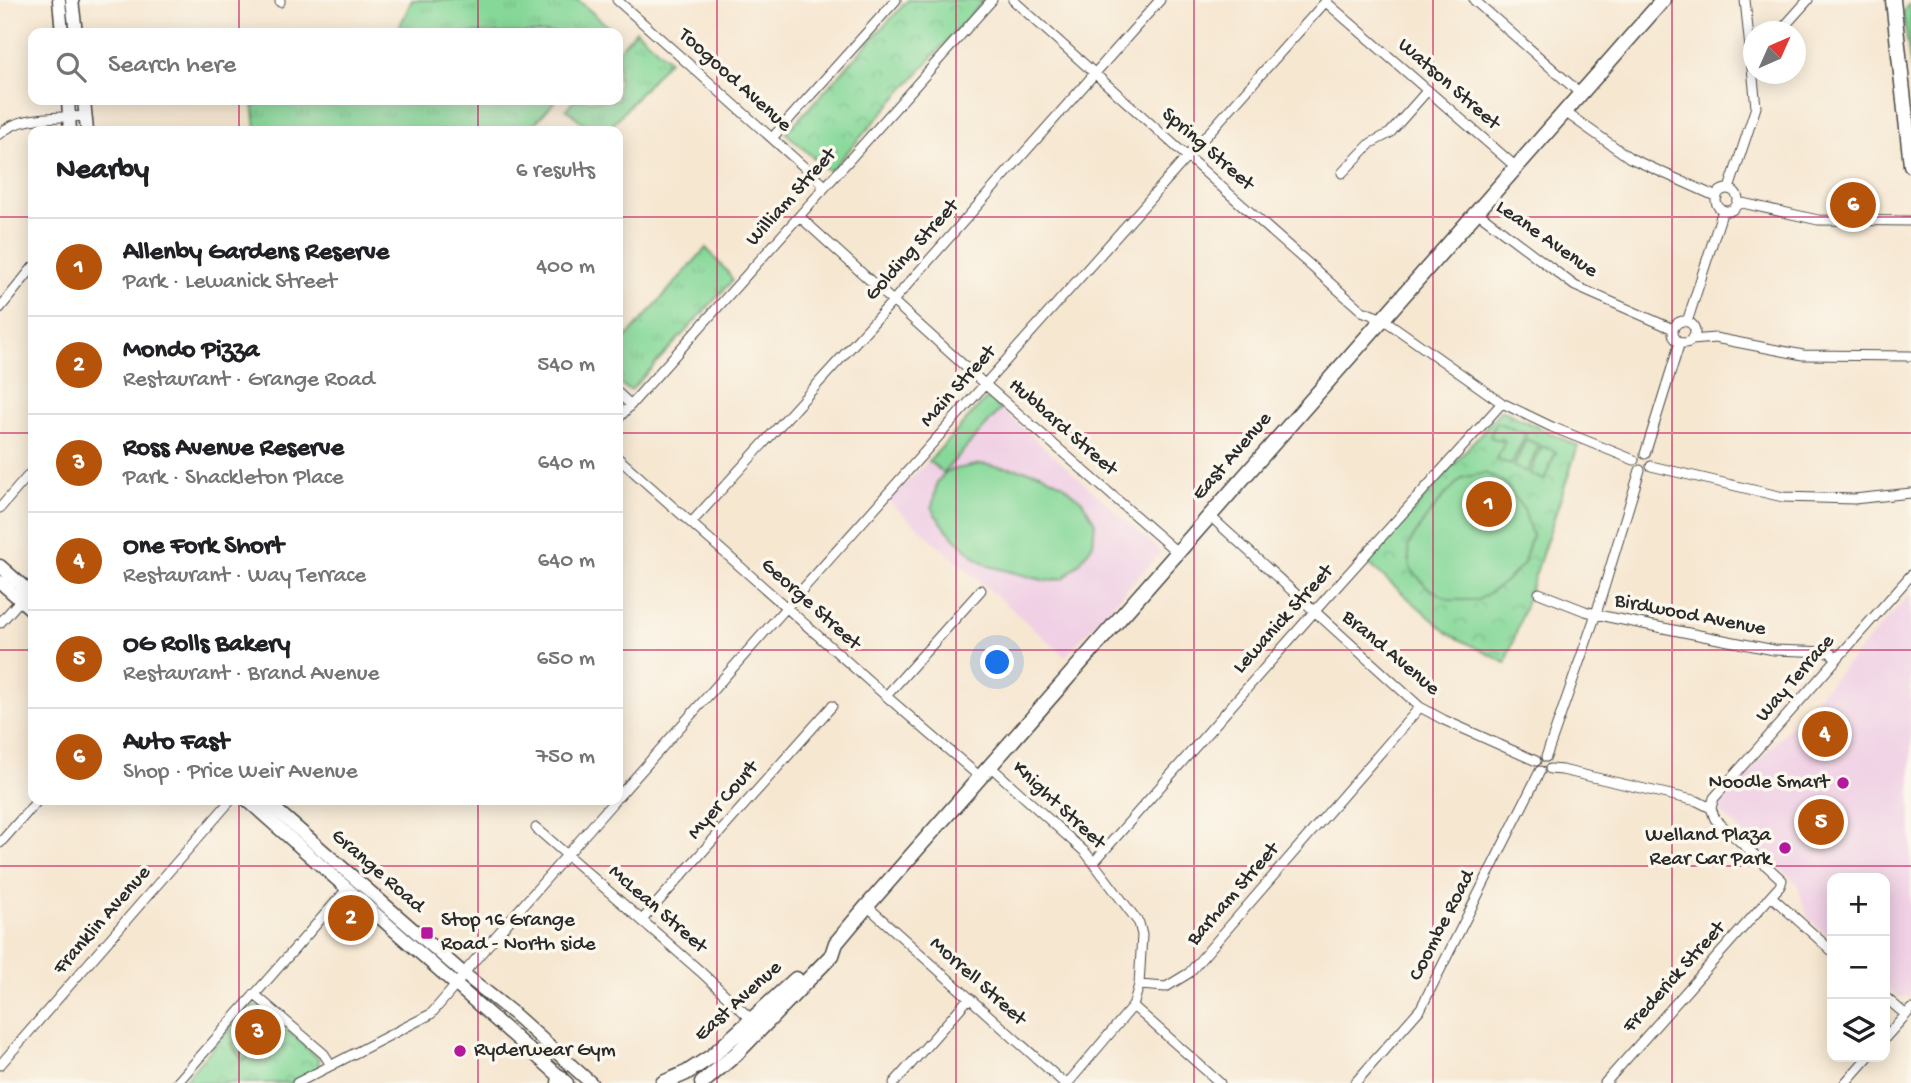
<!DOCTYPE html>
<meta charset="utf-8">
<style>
body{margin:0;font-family:"Gochi Hand",sans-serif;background:#f2f2f2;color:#202124}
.controls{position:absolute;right:21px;bottom:21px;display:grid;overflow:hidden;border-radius:14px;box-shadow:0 4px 18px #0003}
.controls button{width:63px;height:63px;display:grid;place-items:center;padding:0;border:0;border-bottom:2px solid #e0e0e0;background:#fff;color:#202124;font:35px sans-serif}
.compass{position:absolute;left:1743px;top:21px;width:63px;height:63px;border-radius:50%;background:#fff;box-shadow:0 4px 18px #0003;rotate:45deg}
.you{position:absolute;left:998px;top:663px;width:24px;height:24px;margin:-18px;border:5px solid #fff;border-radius:50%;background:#1a73e8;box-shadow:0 0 0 10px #1a73e833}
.badge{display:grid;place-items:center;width:46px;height:46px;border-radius:50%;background:#b45309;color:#fff;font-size:23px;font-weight:700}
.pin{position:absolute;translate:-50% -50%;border:4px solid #fff;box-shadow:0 2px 7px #0006}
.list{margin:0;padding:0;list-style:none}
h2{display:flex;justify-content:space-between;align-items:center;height:91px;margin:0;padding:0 28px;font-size:30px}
h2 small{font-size:23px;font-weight:400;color:#757577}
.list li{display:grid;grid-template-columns:46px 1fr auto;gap:21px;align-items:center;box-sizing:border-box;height:98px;padding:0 28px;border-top:2px solid #e0e0e0}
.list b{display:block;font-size:26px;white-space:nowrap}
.list p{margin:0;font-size:23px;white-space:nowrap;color:#757577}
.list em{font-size:23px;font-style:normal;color:#757577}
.icon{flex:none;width:38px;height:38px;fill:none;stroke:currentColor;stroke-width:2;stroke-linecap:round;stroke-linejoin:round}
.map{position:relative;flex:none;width:1911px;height:1083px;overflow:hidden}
.search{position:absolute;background:#fff;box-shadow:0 4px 18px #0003;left:28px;top:28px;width:595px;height:77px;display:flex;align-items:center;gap:18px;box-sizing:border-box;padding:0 24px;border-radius:14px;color:#757577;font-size:26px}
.panel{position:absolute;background:#fff;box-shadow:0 4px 18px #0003;left:28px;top:126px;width:595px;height:679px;border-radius:14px}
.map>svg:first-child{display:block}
.built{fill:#f0d0e5}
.grass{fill:url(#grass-tufts);stroke:#588262;stroke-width:2}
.park{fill:url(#park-crowns);stroke:#588262;stroke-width:2}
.pitch{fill:#86d899;stroke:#588262;stroke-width:2}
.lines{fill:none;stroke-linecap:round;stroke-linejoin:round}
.minor-casing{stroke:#494744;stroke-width:11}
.secondary-casing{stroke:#494744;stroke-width:15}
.primary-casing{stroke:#494744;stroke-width:17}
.trunk-casing{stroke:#494744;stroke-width:17}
.minor{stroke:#fff;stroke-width:9}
.secondary{stroke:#fff;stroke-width:12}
.primary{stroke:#fff;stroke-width:14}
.trunk{stroke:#fff;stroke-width:14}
.grid{fill:none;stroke:#c2185b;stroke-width:2;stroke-opacity:0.55}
.poi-dot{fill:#b5179e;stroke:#fbf7ec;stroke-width:2.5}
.labels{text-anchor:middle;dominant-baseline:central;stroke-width:7;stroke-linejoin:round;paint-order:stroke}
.street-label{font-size:21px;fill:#2b2b2b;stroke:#fbf7ec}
.poi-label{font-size:21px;fill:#2b2b2b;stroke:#fbf7ec;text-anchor:end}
</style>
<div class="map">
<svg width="1911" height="1083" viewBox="0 0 1911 1083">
<defs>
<pattern id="grass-tufts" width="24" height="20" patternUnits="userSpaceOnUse" patternTransform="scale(1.75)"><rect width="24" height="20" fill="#86d899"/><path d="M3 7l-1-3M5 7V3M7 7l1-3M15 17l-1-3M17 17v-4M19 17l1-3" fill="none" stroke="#74ba84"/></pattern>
<pattern id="park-crowns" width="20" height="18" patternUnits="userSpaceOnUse" patternTransform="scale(1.75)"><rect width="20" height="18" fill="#86d899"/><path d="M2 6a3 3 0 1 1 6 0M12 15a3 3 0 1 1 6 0" fill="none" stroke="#74ba84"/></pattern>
</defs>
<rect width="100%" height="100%" fill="#fbf7ec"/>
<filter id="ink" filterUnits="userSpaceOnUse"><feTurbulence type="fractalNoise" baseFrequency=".0143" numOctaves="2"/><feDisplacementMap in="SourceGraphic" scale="14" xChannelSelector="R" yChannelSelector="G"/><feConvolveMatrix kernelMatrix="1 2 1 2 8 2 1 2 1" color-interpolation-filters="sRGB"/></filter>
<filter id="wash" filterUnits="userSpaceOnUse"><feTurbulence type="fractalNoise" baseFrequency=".00686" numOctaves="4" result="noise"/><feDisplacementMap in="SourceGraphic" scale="28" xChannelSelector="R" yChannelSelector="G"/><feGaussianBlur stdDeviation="1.57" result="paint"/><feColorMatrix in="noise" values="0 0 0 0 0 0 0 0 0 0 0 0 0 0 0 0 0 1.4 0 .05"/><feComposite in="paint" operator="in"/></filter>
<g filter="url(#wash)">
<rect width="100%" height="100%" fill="#f6e7d1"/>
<path class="built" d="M 990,399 L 1161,552 L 1065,656 L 888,501 L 929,461 L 985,400 Z
M 1911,593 L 1911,996 L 1899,997 L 1885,985 L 1885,878 L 1832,878 L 1832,939 L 1808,918 L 1797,884 L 1722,813 L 1721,803 Z"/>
<path class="grass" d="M 412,0 L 578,0 L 612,30 L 613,33 L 394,33 L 400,26 Z
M 1908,5 L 1911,5 L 1911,68 L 1903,12 Z
M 636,30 L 669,60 L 607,131 L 594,131 L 566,109 L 574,100 L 618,100 L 618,51 Z
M 253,100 L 556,100 L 528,131 L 256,131 Z
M 706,248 L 730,275 L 732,281 L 631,390 L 626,388 L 618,382 L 618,347 Z"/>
<path class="park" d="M 908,0 L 984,0 L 831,170 L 827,170 L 786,133 Z
M 1501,410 L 1578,446 L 1506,663 L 1449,634 L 1368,563 Z
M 250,1005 L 261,1006 L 319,1059 L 318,1069 L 291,1083 L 182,1083 Z"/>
<path class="pitch" d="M 990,399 L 1001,409 L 943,473 L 929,461 L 985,400 Z
M 1496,422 L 1526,434 L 1511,465 L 1497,459 L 1505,441 L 1502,439 L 1501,441 L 1490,437 Z
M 1526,439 L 1539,445 L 1527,472 L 1514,467 Z
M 1542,446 L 1556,452 L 1544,480 L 1530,474 Z
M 981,464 L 1038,472 L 1064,485 L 1082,501 L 1095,522 L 1093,544 L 1080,562 L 1064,578 L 1046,581 L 989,566 L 976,558 L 948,531 L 934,513 L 932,508 L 937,482 L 946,472 L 951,470 Z
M 1485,473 L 1505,483 L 1524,510 L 1532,535 L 1523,565 L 1502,584 L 1478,600 L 1450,600 L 1426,586 L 1410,568 L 1408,546 L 1423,522 L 1444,496 L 1462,478 Z
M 266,1020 L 278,1037 L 243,1061 L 231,1044 Z"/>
</g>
<g filter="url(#ink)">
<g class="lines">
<g class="minor-casing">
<path id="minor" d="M 280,0 L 280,2
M 617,0 L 822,183 L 822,191
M 1013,0 L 1182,152 L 1362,311 L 1383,319 L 1502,403 L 1552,427 L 1634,460
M 1474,0 L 1581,94
M 1326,2 L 1516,167
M 1768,32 L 1782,29 L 1808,0
M 1565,112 L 1630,158 L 1717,197
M 0,134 C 18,115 60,118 86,116
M 772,138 L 896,0
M 1342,173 L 1371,143 L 1390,133 L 1427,91
M 1729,189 L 1756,107 L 1745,0
M1716 200a11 11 0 1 1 22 0a11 11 0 1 1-22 0Z
M 1738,202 L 1818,220 L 1911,221
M 1477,212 L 1575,286 L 1673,329
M 800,217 L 980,380 L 1178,553
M 0,308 L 33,267
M1673 332a11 11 0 1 1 22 0a11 11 0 1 1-22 0Z
M 1687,322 L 1723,210
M 1692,340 L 1715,338 L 1803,355 L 1911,356
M 618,393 L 631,405
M 618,419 L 992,0
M 1645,454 L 1680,342
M 618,458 L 886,696 L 980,777
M 1651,466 L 1783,497 L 1854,499 L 1911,493
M 0,508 L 33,470
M 1210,516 L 1420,707 L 1444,720 L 1536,761
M 691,523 L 892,302 L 1160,0
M 1539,593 L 1585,611 L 1608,617 L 1774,650 L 1829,652 L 1837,658
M 0,623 L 24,596
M 886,696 L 981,590
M 1546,757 L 1596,614 L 1640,470
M 990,766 L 1086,853 L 1139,923 L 1142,935 L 1139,985
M 1550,769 L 1562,770 L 1697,801 L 1711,808 L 1715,819 L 1782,880 L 1780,886 L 1771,896 L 1832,951
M 618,797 C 854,531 1091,265 1327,0
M 1711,808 L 1714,798 L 1911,575
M 536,828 L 701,972 L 752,1020
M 0,843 L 38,800
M 1094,862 L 1314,612 L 1502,403
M 867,906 L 1064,1083
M 642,920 L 832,706
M 254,994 L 324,1054 L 331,1065
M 1885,997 L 1906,1015
M 1133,1006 L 1220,1083
M 1885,1038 L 1911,1009
M 0,1065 L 231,800
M 177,1083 L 348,888
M 297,1083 L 431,1014 L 456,985 L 469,967 L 615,800
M 894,1083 L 969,998
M 1068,1083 L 1133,1006 L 1139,985 L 1166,987 L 1189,973 L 1420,707
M 1355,1083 L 1421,1008 L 1540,771
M 1605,1083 L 1771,896
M 1845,1083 L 1868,1057"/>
</g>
<g class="secondary-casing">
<path id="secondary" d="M 59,0 L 62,33
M 72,0 L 76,33
M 68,100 L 70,131
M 84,100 L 87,131
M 0,566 L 33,595
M 0,582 L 33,611
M 247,800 L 567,1083
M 265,800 L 464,974 L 514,1014 L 591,1083"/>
</g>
<g class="primary-casing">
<path id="primary" d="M 559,1083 L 560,1077
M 663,1083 L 686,1073 L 712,1056 L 796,979
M 702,1083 L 736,1054 L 832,955 L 836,943 L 867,906 L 1663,0"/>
</g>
<g class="trunk-casing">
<path id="trunk" d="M 1893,0 L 1911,165"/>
</g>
<use href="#minor" class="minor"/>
<use href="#secondary" class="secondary"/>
<use href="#primary" class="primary"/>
<use href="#trunk" class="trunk"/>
</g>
</g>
<path class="grid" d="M 239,0 L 239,33M 478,0 L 478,33M 717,0 L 717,1083M 956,0 L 956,1083M 1194,0 L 1194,1083M 1433,0 L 1433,1083M 1672,0 L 1672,1083M 239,100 L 239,131M 478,100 L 478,131M 0,217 L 33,217M 618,217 L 1911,217M 0,433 L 33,433M 618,433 L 1911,433M 0,650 L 33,650M 618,650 L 1911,650M 239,800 L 239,1083M 478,800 L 478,1083M 0,866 L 1911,866"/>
<g class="poi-dot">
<circle cx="1843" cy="783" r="7"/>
<circle cx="1785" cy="848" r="7"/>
<rect x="420" y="926" width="14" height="14" rx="3.5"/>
<circle cx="460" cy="1051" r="7"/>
</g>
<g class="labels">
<g class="street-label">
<text transform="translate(734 81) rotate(42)">Toogood Avenue</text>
<text transform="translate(1448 85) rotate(41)">Watson Street</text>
<text transform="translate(1207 150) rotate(41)">Spring Street</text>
<text transform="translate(792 198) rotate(-48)">William Street</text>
<text transform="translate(1546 240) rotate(35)">Leane Avenue</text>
<text transform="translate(913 251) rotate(-48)">Golding Street</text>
<text transform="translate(959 387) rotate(-48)">Main Street</text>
<text transform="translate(1062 428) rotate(41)">Hubbard Street</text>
<text transform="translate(1233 457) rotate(-49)">East Avenue</text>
<text transform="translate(810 605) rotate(42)">George Street</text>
<text transform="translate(1690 616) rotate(11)">Birdwood Avenue</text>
<text transform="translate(1284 620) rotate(-48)">Lewanick Street</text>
<text transform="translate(1390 654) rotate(40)">Brand Avenue</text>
<text transform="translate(1796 679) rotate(-49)">Way Terrace</text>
<text transform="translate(724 801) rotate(-49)">Myer Court</text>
<text transform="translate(1058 806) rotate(43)">Knight Street</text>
<text transform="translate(377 872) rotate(41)">Grange Road</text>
<text transform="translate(1234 895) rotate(-49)">Barham Street</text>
<text transform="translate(657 910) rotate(41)">McLean Street</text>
<text transform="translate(103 921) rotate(-49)">Franklin Avenue</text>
<text transform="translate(1443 926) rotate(-63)">Coombe Road</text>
<text transform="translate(1675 978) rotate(-48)">Frederick Street</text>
<text transform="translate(977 982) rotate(42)">Morrell Street</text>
<text transform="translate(739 1002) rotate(-42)">East Avenue</text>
</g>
<g class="poi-label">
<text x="1829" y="783">Noodle Smart</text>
<text x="1771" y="836">Welland Plaza<tspan x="1771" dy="24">Rear Car Park</tspan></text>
<text x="441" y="921" text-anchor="start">Stop 16 Grange<tspan x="441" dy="24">Road - North side</tspan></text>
<text x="474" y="1051" text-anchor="start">Ryderwear Gym</text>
</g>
</g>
</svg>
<div class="controls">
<button>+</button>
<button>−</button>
<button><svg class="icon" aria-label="layers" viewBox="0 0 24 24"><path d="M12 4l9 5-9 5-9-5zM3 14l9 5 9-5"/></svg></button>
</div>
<svg class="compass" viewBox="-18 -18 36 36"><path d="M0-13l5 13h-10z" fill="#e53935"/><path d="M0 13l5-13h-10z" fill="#757577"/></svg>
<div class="you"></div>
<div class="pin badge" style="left:1489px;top:504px">1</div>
<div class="pin badge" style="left:351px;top:918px">2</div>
<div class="pin badge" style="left:258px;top:1032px">3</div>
<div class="pin badge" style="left:1825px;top:734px">4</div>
<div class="pin badge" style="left:1821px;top:822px">5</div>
<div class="pin badge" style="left:1853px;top:205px">6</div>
<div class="search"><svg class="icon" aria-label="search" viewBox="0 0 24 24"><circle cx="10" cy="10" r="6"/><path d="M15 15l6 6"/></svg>Search here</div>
<section class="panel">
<h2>Nearby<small>6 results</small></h2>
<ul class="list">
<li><span class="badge">1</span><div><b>Allenby Gardens Reserve</b><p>Park · Lewanick Street</p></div><em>400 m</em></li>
<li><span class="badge">2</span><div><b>Mondo Pizza</b><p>Restaurant · Grange Road</p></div><em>540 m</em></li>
<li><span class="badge">3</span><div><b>Ross Avenue Reserve</b><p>Park · Shackleton Place</p></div><em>640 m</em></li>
<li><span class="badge">4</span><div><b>One Fork Short</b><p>Restaurant · Way Terrace</p></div><em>640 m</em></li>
<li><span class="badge">5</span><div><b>OG Rolls Bakery</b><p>Restaurant · Brand Avenue</p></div><em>650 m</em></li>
<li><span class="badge">6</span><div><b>Auto Fast</b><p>Shop · Price Weir Avenue</p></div><em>750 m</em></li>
</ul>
</section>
</div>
